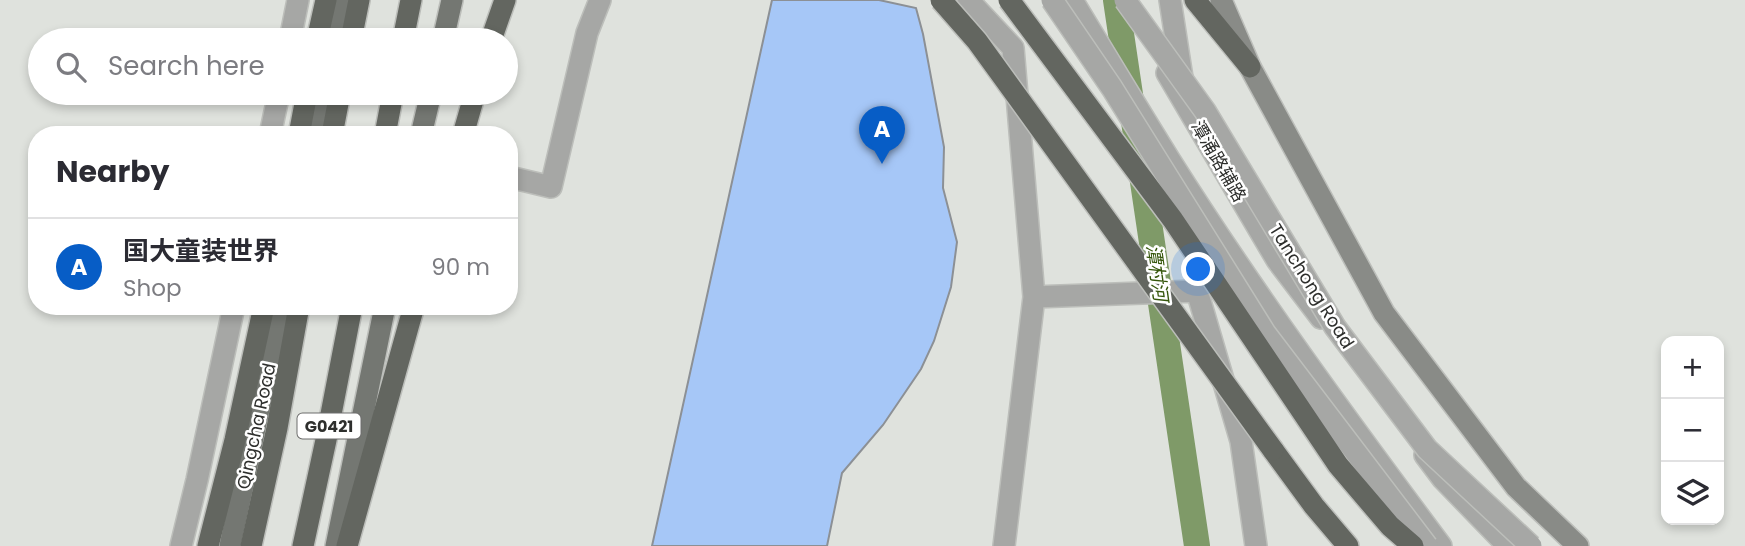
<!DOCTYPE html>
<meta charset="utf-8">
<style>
body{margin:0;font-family:Poppins,"Noto Sans SC",sans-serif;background:#f7f7f7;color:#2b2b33}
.controls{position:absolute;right:21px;bottom:21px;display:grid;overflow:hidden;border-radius:14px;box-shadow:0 4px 10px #0003}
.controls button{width:63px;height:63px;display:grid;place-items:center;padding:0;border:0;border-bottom:2px solid #e1e1e2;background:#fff;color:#2b2b33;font:35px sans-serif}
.you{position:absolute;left:1199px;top:270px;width:24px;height:24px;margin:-18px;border:5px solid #fff;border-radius:50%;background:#1a73e8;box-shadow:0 0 0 10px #1a73e833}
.badge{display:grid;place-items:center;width:46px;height:46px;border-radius:50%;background:#075dc6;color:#fff;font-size:23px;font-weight:700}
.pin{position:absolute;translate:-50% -58px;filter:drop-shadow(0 2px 4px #0008)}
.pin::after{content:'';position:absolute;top:37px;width:24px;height:21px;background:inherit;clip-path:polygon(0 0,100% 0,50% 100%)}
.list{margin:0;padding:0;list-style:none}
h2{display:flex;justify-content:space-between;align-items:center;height:91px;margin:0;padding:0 28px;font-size:30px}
h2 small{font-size:23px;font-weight:400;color:#7c7c81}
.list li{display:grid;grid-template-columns:46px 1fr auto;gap:21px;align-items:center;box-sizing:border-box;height:98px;padding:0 28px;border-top:2px solid #e1e1e2}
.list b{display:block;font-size:26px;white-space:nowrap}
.list p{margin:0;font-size:23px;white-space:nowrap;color:#7c7c81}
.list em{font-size:23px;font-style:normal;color:#7c7c81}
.icon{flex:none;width:38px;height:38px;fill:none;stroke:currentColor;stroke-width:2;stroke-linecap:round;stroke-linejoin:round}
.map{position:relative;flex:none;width:1745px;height:546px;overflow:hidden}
.search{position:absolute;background:#fff;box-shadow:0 4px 10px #0003;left:28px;top:28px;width:490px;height:77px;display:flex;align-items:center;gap:18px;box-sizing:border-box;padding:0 24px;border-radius:38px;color:#7c7c81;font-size:26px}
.panel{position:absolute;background:#fff;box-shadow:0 4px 10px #0003;left:28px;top:126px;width:490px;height:189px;border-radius:28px}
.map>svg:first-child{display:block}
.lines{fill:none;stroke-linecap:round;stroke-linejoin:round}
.canal{stroke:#7f9a68;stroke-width:26}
.building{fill:#a6c7f7;stroke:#8c9095;stroke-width:2}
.minor-casing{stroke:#bcbeba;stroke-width:24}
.tertiary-casing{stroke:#bcbeba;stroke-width:24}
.secondary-casing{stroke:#bcbeba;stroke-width:24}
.primary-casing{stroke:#bcbeba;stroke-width:24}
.motorway-casing{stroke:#bcbeba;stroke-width:24}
.minor{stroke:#a6a7a5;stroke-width:21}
.tertiary{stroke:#a6a7a5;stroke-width:21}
.secondary{stroke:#898b87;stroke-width:21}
.primary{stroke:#747772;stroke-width:21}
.motorway{stroke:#636660;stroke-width:21}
.tertiary-bridge-casing{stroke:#bcbeba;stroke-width:24;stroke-linecap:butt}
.motorway-bridge-casing{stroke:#bcbeba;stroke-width:24;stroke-linecap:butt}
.tertiary-bridge{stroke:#a6a7a5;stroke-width:21}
.motorway-bridge{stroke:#636660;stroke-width:21}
.labels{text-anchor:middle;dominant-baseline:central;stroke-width:5;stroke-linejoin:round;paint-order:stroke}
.shield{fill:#fff;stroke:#6d6d6c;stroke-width:2}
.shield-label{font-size:16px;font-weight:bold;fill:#2e2f2d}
.street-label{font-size:18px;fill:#2e2f2d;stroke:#fff}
.water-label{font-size:19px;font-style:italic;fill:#35560b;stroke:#fff}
</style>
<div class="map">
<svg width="1745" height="546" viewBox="0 0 1745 546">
<rect width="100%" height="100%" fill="#dfe2dd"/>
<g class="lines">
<path class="canal" d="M 1116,0 L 1197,546"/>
</g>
<path class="building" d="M 772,0 L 879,0 L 916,8 L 923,34 L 944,147 L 943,188 L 957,242 L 951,287 L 934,341 L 921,369 L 883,425 L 842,473 L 827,546 L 652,546 Z"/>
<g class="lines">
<g class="minor-casing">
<path id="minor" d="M 968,0 L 1013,48 L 1034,297 L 1004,546
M 1170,0 L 1183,84
M 509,177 L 551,187 L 587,33 L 600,0
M 1197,291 L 1241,441 L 1256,546
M 1034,297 L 1197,291 L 1208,284"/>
</g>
<g class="tertiary-casing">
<path id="tertiary" d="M 1072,0 C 1104,53 1136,106 1169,159 C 1253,292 1347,420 1441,546
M 290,40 L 298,0
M 1167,73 L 1277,260 L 1321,318
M 270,135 L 279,93
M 1425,455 L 1443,479 L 1508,546
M 181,546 L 197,480 L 234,306"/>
</g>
<g class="secondary-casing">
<path id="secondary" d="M 1221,0 L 1250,67 L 1384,313 L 1516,487 L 1578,546"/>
</g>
<g class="primary-casing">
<path id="primary" d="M 333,40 L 341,0
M 443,40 L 452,0
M 315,135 L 323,93
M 421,135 L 431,93
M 230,546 L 281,306
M 336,546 L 385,306"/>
</g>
<g class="motorway-casing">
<path id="motorway" d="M 1195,0 L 1250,67
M 317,40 L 326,0
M 351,40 L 359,0
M 403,40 L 411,0
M 491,40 L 505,0
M 299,135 L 307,93
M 332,135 L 340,93
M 385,135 L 393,93
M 463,135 L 475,93
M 1273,450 L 1314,506 L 1348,546
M 208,546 L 235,440 L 264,306
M 251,546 L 277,428 L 299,306
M 303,546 L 326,440 L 352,306
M 347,546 L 414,306"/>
</g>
<use href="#minor" class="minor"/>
<use href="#tertiary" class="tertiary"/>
<use href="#secondary" class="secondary"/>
<use href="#primary" class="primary"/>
<use href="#motorway" class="motorway"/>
<g class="tertiary-bridge-casing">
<path id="tertiary-bridge" d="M 1052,0 L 1112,88 L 1265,333 L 1427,546
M 1125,0 L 1205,111 L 1335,327 L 1427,449 L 1531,546"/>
</g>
<g class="motorway-bridge-casing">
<path id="motorway-bridge" d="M 941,0 L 977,41 L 1273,450
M 1009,0 L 1173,220 L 1338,465 L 1390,526 L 1413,546"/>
</g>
<use href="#tertiary-bridge" class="tertiary-bridge"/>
<use href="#motorway-bridge" class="motorway-bridge"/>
</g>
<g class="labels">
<rect class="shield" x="297.5" y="413.5" width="63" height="25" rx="5"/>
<g class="shield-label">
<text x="329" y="426">G0421</text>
</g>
<g class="street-label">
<text transform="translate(1219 161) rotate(60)">潭涌路辅路</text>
<text transform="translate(1312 286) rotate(58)">Tanchong Road</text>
<text transform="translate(256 426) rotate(-78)">Qingcha Road</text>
</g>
<g class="water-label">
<text transform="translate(1157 273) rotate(82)">潭村河</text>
</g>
</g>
</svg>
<div class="controls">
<button>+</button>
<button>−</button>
<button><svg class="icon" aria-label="layers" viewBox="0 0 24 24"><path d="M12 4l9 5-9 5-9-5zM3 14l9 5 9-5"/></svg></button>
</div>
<div class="you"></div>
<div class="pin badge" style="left:882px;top:164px">A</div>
<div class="search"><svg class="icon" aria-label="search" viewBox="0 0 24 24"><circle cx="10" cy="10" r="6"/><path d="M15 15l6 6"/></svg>Search here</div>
<section class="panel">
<h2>Nearby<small></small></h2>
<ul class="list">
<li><span class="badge">A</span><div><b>国大童装世界</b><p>Shop</p></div><em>90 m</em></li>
</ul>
</section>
</div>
